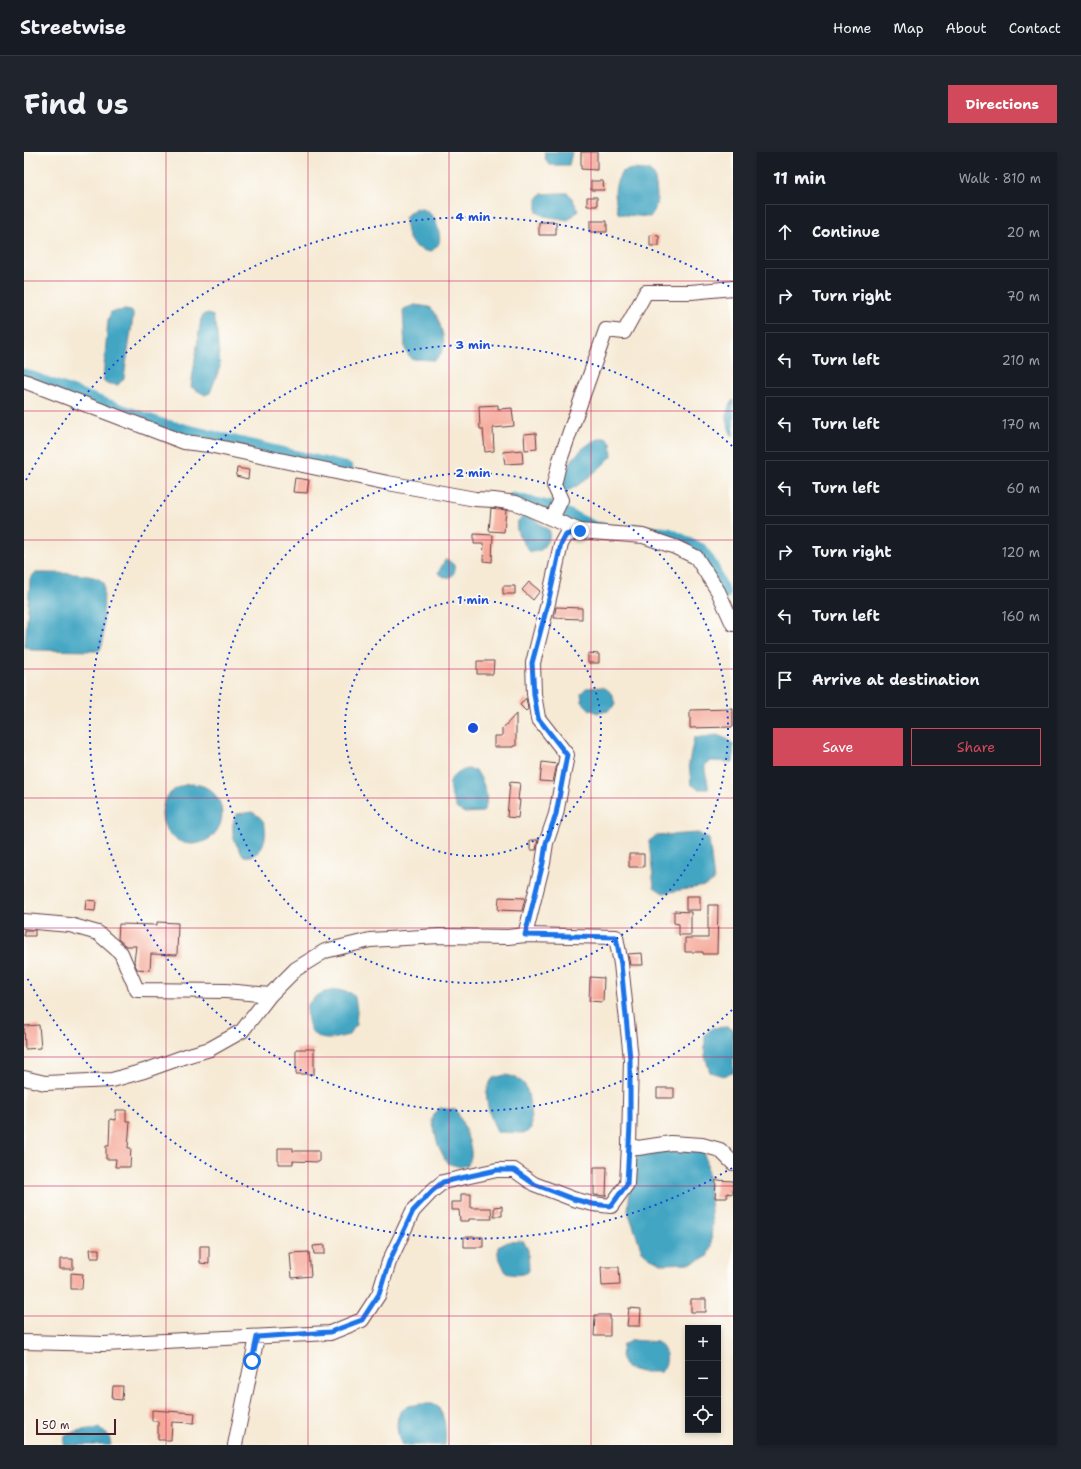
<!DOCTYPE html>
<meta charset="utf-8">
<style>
body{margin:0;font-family:"Shantell Sans",sans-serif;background:#20242c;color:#f1f3f6}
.controls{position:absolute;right:12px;bottom:12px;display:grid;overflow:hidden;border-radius:0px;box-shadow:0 2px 6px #0003}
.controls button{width:36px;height:36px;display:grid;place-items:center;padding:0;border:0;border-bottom:1px solid #363941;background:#171b24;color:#f1f3f6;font:20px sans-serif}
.scale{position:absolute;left:12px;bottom:10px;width:80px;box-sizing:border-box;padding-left:4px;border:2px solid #4a1f2b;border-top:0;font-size:11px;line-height:14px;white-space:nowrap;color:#4a1f2b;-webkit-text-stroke:3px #fdfcf7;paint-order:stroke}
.stop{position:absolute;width:12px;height:12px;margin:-9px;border:3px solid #1a73e8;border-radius:50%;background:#fff}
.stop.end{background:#1a73e8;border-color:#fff;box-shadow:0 1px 4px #0008}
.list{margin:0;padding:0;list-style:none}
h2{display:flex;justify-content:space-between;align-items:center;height:52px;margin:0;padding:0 16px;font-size:17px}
h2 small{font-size:13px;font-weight:400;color:#9ea1a6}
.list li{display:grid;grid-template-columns:26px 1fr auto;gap:12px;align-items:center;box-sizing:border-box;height:56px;margin:0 8px 8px;padding:0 8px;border:1px solid #363941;border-radius:0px}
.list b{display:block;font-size:15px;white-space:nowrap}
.list em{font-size:13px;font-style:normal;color:#9ea1a6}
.actions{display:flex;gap:8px;padding:12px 16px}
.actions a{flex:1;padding:9px 0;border:1px solid #d1495b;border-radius:0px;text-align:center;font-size:14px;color:#d1495b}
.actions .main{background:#d1495b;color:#fff}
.icon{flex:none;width:22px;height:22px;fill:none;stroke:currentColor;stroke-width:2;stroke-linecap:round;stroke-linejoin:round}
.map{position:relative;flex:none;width:709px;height:1293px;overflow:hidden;border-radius:0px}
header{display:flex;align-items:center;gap:24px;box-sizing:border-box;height:56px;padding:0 20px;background:#171b24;border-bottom:1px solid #363941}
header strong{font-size:19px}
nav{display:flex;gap:22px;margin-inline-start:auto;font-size:14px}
.intro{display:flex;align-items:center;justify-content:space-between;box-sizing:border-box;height:96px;padding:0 24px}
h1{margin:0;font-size:28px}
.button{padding:10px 18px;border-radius:0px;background:#d1495b;color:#fff;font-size:14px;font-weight:700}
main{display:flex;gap:24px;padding:0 24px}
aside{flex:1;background:#171b24;border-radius:0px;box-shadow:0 2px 6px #0003}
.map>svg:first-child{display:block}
.water{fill:#43a6c3;stroke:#466277}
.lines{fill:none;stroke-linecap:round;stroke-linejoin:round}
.canal{stroke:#43a6c3;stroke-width:11}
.building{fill:#f5a899}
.minor-casing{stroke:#643d44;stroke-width:16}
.minor{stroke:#fff;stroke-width:14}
.route{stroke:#1a73e8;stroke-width:5}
.grid{fill:none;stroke:#c2185b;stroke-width:1;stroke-opacity:0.55}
.ring{fill:none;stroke:#1d4ed8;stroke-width:2;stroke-dasharray:2 4}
.centre{fill:#1d4ed8;stroke:#fdfcf7;stroke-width:2}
.ring-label{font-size:12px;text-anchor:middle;font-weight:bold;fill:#1d4ed8;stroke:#fdfcf7;stroke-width:3.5;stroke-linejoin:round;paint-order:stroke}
</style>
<header>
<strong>Streetwise</strong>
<nav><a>Home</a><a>Map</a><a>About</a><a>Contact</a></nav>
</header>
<div class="intro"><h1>Find us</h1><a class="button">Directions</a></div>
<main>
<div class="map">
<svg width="709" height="1293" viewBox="0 0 709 1293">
<rect width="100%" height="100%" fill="#fdfcf7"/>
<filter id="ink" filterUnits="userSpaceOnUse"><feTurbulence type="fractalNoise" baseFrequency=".025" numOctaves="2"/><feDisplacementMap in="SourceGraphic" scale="8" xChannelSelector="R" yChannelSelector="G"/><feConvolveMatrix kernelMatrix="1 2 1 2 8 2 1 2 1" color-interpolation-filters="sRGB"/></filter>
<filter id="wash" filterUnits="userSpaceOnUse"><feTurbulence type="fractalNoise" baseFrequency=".012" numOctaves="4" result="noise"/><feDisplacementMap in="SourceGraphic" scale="16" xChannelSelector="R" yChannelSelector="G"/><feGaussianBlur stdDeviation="0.9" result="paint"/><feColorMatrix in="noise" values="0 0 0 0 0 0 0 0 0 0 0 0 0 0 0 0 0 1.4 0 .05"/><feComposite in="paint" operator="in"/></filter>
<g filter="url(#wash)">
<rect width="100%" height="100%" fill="#f6ead5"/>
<path class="water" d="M 520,0 L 548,0 L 545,13 L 526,13 L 522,9 Z
M 608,17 L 624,18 L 630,23 C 633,36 636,54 626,65 L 602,63 L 594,61 C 591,43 588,36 598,20 Z
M 533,41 L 544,41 L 549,48 L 554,59 L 544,68 L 520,64 L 513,60 L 513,47 L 517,42 Z
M 392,56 C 395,57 399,57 401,58 C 410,61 418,83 415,91 C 413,95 409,98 406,100 C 385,95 383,86 381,66 L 385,61 Z
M 391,153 C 396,154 403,154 407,156 C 414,161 420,184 420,192 C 420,198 416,204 411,208 L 387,207 L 381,197 L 379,158 L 382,156 Z
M 101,158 L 107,159 L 109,161 L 109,165 L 100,226 L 94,233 C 88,232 82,233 79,227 L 84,168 L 87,160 Z
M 180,162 L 184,162 L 189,164 L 193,181 L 196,215 L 186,241 L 181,243 L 167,235 L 177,167 Z
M 709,248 L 709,286 C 703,274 699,260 709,248 Z
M 577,286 L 582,286 L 587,291 L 588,304 C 577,315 554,337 539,340 C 534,322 551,301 565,292 C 568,289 573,288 577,286 Z
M 502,364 L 508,366 L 526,379 L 525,387 L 517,398 L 506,400 C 499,390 482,370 502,364 Z
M 421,408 L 424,408 L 430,413 L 431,418 C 429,422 428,426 422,426 L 414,421 Z
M 12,421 C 26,421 72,420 80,431 L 79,489 L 76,498 L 73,499 L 7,498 L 1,495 L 6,427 L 8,423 Z
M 578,535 C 587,538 589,543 591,553 L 584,559 L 574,561 L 565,557 L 558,550 L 557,541 L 562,536 Z
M 693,583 L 703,587 L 709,593 L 709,610 L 687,609 L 681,613 C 680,622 685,629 684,637 L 674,637 L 667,632 L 665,611 L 670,586 Z
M 443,617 L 452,618 C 460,631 467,646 459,660 L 441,661 L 433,657 C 425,638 418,625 443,617 Z
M138 662a30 30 0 1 1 60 0a30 30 0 1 1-60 0Z
M 228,660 C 233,663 238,666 240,671 C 245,685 237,707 220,704 C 210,692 204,676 213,662 Z
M 674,681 L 685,687 L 690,729 L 681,734 L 639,741 L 630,735 L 625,689 L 632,684 Z
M 314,838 L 327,841 L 331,845 L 333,859 L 332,873 L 325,883 C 319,884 312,887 306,887 C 285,888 283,870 283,853 C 293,842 299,839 314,838 Z
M 703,875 L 709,877 L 709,921 L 699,924 L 686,920 L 681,904 L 681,883 L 688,876 Z
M 481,923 C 488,924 495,926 500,932 C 506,939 507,967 507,977 L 501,981 L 473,980 C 466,963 456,942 469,926 Z
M 416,956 L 432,958 C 437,966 449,995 447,1004 C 447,1007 444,1011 443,1013 L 436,1015 L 423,1011 L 414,993 L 408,968 L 411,961 Z
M 630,997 L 679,998 L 683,1012 L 688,1071 L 687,1094 L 683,1105 L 668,1111 L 639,1112 L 625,1105 L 618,1099 L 604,1059 L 608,1013 L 612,1004 Z
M 496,1089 L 500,1090 L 504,1098 L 505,1119 C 499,1124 489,1123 482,1121 L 474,1103 L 474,1095 L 484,1090 Z
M 608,1188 L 634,1190 C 643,1199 646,1209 637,1220 L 617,1220 L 602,1216 L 597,1204 L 599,1193 Z
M 397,1252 L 411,1252 C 422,1262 422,1279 421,1293 L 378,1293 C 372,1282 369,1260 384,1254 C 388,1253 393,1253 397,1252 Z
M 75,1276 L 85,1284 L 87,1293 L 40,1293 L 41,1284 C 52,1278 63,1277 75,1276 Z"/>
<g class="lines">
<path class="canal" d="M 0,222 L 135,271 L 324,316
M 489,346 L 529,355 L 571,375 L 580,376
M 610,377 L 645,381 L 678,397 L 689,414 L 701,442"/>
</g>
<g id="blocks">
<path class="building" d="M 557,0 L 573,0 L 573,18 L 557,17 Z
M 567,29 L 579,29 L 580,38 L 567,38 Z
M 563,45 L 573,45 L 573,54 L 563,54 Z
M 566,69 L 583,69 L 583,80 L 566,80 Z
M 515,70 L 532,70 L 532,83 L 515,83 Z
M 626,83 L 635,84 L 635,94 L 626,94 Z
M 474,253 L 474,257 L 488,256 L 490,274 L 469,276 L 470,299 L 461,300 L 459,277 L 456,277 L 455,254 Z
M 512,281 L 513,297 L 501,298 L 500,282 Z
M 498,298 L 499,311 L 481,312 L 479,300 Z
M 213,316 L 225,318 L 224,327 L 212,324 Z
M 271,326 L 285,328 L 283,341 L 269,340 Z
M 467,356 L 482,358 L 480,380 L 465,379 Z
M 450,382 L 469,383 L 468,410 L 459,409 L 460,392 L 450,392 Z
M 505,430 L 516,439 L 509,448 L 498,438 Z
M 479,434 L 491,434 L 491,442 L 479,442 Z
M 532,455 L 558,456 L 558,467 L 530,466 Z
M 564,501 L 575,502 L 575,511 L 564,511 Z
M 453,509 L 470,509 L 469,522 L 453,522 Z
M 502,546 L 504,557 L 502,559 L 496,553 Z
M 709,557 L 709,575 L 666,576 L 666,558 Z
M 492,562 L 492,594 L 489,594 L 489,595 L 470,595 L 470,584 L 478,584 L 478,577 Z
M 518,610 L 533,612 L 529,630 L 516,629 Z
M 486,630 L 496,631 L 494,648 L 496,648 L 494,666 L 483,665 Z
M 506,688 L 514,688 L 512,698 L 506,698 Z
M 605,702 L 620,702 L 620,715 L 605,715 Z
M 662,744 L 676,744 L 676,758 L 662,758 Z
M 475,745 L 501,746 L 498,759 L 474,758 Z
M 62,748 L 72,749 L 71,759 L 61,758 Z
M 684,753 L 694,753 L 693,802 L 679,802 L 679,800 L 661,800 L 661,786 L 684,786 Z
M 650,759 L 667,760 L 667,783 L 655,783 L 655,772 L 650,771 Z
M 133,770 L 154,771 L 153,803 L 127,802 L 126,818 L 113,817 L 110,810 L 112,794 L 102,794 L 94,787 L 95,772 L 133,773 Z
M 0,778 L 11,778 L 11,784 L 0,784 Z
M 618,801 L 619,813 L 606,813 L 604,802 Z
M 566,825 L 580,826 L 579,850 L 565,849 Z
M 15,873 L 17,896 L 1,897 L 0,874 Z
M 272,897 L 290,897 L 290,922 L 272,922 Z
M 633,936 L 650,936 L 650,946 L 633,946 Z
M 92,958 L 102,958 L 102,969 L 106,969 L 104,996 L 107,996 L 106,1015 L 91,1015 L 92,1007 L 82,1007 L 82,994 L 85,994 L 86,967 L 92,968 Z
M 254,996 L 269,996 L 269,999 L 295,999 L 295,1010 L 269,1009 L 269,1012 L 254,1012 Z
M 570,1015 L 583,1015 L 582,1044 L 570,1043 Z
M 692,1028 L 709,1029 L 709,1042 L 703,1041 L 703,1046 L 691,1046 Z
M 437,1042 L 447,1042 L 447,1056 L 467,1056 L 468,1067 L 445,1067 L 445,1069 L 436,1069 L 435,1058 L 427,1058 L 427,1050 L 437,1050 Z
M 478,1054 L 478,1064 L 470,1064 L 470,1055 Z
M 440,1085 L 459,1085 L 459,1095 L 440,1095 Z
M 301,1093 L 301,1102 L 290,1102 L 289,1094 Z
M 176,1094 L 185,1094 L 185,1112 L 176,1111 Z
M 66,1097 L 75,1097 L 75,1106 L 67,1106 Z
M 285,1100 L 287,1124 L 268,1126 L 266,1101 Z
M 36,1107 L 49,1107 L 49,1117 L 36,1117 Z
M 577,1115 L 595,1115 L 596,1133 L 578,1134 Z
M 47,1121 L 59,1122 L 58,1137 L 47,1137 Z
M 667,1147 L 682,1147 L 682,1160 L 667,1160 Z
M 605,1156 L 617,1157 L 616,1174 L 603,1174 Z
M 571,1163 L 586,1163 L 586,1184 L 570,1184 Z
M 89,1234 L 99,1234 L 98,1248 L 88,1247 Z
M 128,1258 L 171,1261 L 170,1271 L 148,1270 L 147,1288 L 134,1288 L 134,1269 L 128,1269 Z"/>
</g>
</g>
<g filter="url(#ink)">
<use href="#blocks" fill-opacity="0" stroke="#643d44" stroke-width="1"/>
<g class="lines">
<g class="minor-casing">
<path id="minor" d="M 0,229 L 160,290 L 185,293 L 364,331 L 451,347 L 470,348 L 492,351 L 556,379 L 619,384 L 651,395 L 672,405 L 694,439 L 709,472
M 528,366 L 537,348 L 530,333 L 536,308 L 582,178 L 600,180 L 622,140 L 667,140 L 709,136
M 0,769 L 46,773 L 74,781 L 97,801 L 113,838 L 202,839 L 246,843
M 501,783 L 592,785 L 597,812 L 607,907 L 605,993 L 614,996 L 647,991 L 678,993 L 696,998 L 709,1011
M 0,926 L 21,931 L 88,928 L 120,919 L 162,904 L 186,897 L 218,879 L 246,843 L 272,817 L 301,799 L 346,788 L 415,784 L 484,785 L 501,783 L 519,711 L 522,691 L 532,662 L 543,603 L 514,566 L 510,542 L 509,511 L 524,451 L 537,392 L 542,383 L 556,379
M 0,1190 L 80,1192 L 306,1181 L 338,1168 L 355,1142 L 365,1110 L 389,1059 L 408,1039 L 419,1030 L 473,1018 L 490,1018 L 510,1032 L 549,1047 L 569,1052 L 587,1054 L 603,1032 L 605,993
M 211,1293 L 233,1185"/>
</g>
<use href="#minor" class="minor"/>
</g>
</g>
<g class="lines" filter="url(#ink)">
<path class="route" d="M 228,1209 L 233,1185 L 306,1180 L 338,1168 L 355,1142 L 365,1110 L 389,1059 L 408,1039 L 419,1030 L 473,1018 L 490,1018 L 510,1032 L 549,1047 L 568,1052 L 587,1054 L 603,1032 L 606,973 L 606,907 L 597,812 L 592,785 L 501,783 L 519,711 L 522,691 L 532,662 L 543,603 L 514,566 L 510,542 L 508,511 L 524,451 L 537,392 L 542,383 L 556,379"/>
</g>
<path class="grid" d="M 142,0 L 142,1293M 284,0 L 284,1293M 425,0 L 425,1293M 567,0 L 567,1293M 0,129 L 709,129M 0,259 L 709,259M 0,388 L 709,388M 0,517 L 709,517M 0,646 L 709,646M 0,776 L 709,776M 0,905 L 709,905M 0,1034 L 709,1034M 0,1164 L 709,1164"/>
<g class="ring">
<circle cx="449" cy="576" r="128"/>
<circle cx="449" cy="576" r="255"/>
<path d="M708 858A383 383 0 1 1 708 294"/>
<path d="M708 1016A511 511 0 0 1 2 824M2 328A511 511 0 0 1 708 136"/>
</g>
<circle cx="449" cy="576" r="6" class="centre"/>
<g class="ring-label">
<text x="449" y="69">4 min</text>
<text x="449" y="197">3 min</text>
<text x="449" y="325">2 min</text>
<text x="449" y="452">1 min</text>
</g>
</svg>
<div class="controls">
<button>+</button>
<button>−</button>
<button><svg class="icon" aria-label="locate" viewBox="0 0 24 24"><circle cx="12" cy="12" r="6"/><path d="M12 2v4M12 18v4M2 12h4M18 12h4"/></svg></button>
</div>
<div class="scale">50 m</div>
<div class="stop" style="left:228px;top:1209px"></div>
<div class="stop end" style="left:556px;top:379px"></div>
</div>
<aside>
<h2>11 min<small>Walk · 810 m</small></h2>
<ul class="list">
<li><svg class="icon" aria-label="ahead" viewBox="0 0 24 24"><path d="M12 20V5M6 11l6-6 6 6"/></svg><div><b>Continue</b></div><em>20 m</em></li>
<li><svg class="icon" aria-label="right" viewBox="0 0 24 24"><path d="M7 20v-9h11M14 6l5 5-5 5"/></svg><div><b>Turn right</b></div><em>70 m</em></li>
<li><svg class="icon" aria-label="left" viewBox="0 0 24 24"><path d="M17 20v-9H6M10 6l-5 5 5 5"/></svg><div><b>Turn left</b></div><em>210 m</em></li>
<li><svg class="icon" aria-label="left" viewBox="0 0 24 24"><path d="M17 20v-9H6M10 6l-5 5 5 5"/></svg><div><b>Turn left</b></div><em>170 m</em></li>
<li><svg class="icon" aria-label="left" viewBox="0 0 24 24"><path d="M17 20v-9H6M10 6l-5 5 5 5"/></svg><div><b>Turn left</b></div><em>60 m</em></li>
<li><svg class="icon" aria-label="right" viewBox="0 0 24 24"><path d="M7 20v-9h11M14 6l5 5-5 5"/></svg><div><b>Turn right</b></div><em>120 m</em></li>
<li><svg class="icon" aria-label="left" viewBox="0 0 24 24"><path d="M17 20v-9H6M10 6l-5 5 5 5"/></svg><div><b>Turn left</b></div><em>160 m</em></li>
<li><svg class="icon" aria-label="arrive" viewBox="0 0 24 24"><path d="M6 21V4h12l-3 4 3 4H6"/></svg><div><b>Arrive at destination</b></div></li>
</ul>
<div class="actions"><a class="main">Save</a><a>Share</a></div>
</aside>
</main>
